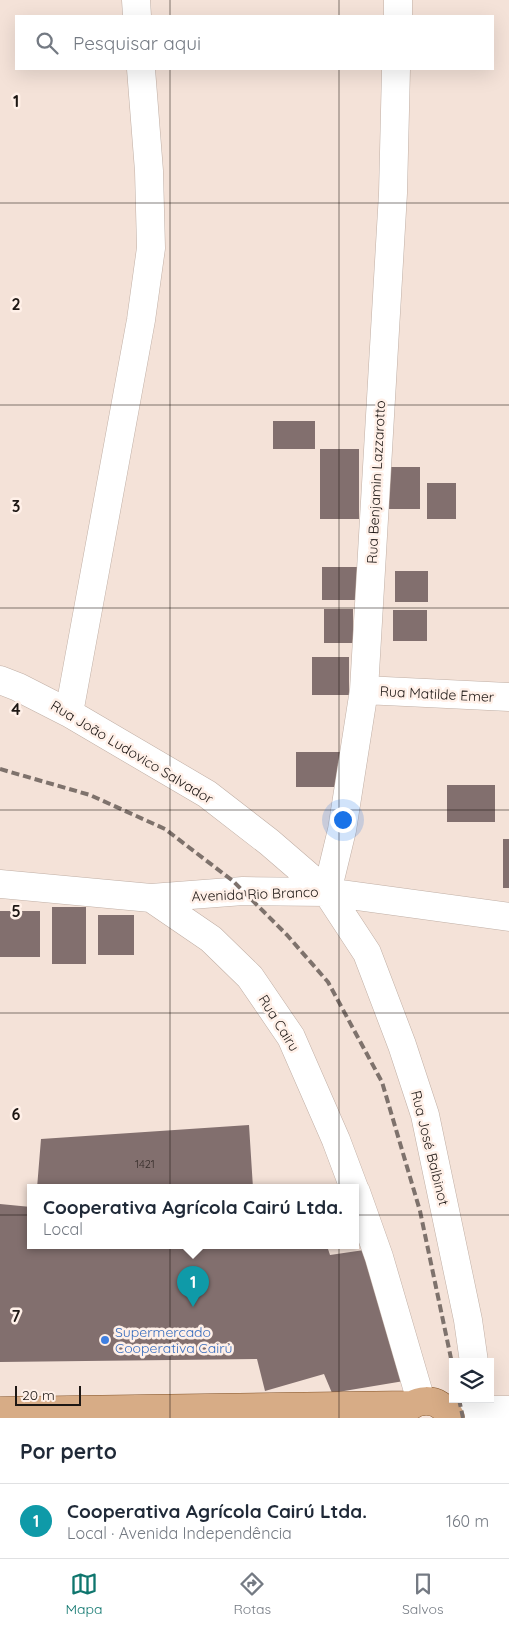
<!DOCTYPE html>
<html lang="pt">
<meta charset="utf-8">
<style>
body{margin:0;font-family:Quicksand,sans-serif;background:#f2f2f3;color:#1f2937}
.controls{position:absolute;right:15px;bottom:15px;display:grid;overflow:hidden;border-radius:0px;box-shadow:0 5px 20px #0002}
.controls button{width:45px;height:45px;display:grid;place-items:center;padding:0;border:0;border-bottom:1px solid #e0e1e3;background:#fff;color:#1f2937;font:25px sans-serif}
.scale{position:absolute;left:15px;bottom:12px;width:66px;box-sizing:border-box;padding-left:5px;border:2px solid #1d1714;border-top:0;font-size:14px;line-height:18px;white-space:nowrap;color:#1d1714;-webkit-text-stroke:4px #fff0e8;paint-order:stroke}
.you{position:absolute;left:342px;top:819px;width:18px;height:18px;margin:-12px;border:4px solid #fff;border-radius:50%;background:#1a73e8;box-shadow:0 0 0 8px #1a73e833}
.badge{display:grid;place-items:center;width:32px;height:32px;border-radius:50%;background:#0f766e;color:#fff;font-size:16px;font-weight:700}
.pin{position:absolute;translate:-50% -41px;filter:drop-shadow(0 1px 2px #0008)}
.pin::after{content:'';position:absolute;top:26px;width:18px;height:15px;background:inherit;clip-path:polygon(0 0,100% 0,50% 100%)}
.popup{position:absolute;left:27px;top:1184px;width:332px;height:65px;box-sizing:border-box;display:grid;place-content:center;border-radius:0px;background:#fff;filter:drop-shadow(0 1px 4px #0005);font-size:16px;white-space:nowrap;color:#747a83}
.popup b{font-size:19px;color:#1f2937}
.popup::after{content:'';position:absolute;left:50%;top:100%;margin-left:-10px;border:10px solid transparent;border-top-color:#fff}
.list{margin:0;padding:0;list-style:none}
h2{display:flex;justify-content:space-between;align-items:center;height:65px;margin:0;padding:0 20px;font-size:21px}
h2 small{font-size:16px;font-weight:400;color:#747a83}
.list li{display:grid;grid-template-columns:32px 1fr auto;gap:15px;align-items:center;box-sizing:border-box;height:75px;padding:0 20px;border-top:1px solid #e0e1e3}
.list b{display:block;font-size:19px;white-space:nowrap}
.list p{margin:0;font-size:16px;white-space:nowrap;color:#747a83}
.list em{font-size:16px;font-style:normal;color:#747a83}
.icon{flex:none;width:28px;height:28px;fill:none;stroke:currentColor;stroke-width:2;stroke-linecap:round;stroke-linejoin:round}
.map{position:relative;flex:none;width:509px;height:1418px;overflow:hidden}
.search{position:absolute;background:#fff;box-shadow:0 5px 20px #0002;left:15px;right:15px;top:15px;height:55px;display:flex;align-items:center;gap:12px;box-sizing:border-box;padding:0 18px;border-radius:0px;color:#747a83;font-size:19px}
.sheet{height:140px;background:#fff}
nav{display:flex;justify-content:space-around;align-items:center;box-sizing:border-box;height:70px;border-top:1px solid #e0e1e3;background:#fff;font-size:14px;color:#747a83}
nav a{display:grid;justify-items:center;gap:2px}
nav .on{color:#0f766e}
.map>svg:first-child{display:block}
.building{fill:#826f6e}
.lines{fill:none;stroke-linecap:round;stroke-linejoin:round}
.minor-casing{stroke:#c0afa5;stroke-width:29}
.major-casing{stroke:#845429;stroke-width:29}
.minor{stroke:#fff;stroke-width:28}
.major{stroke:#d7ac86;stroke-width:28}
.rail{stroke:#7e726c;stroke-width:4;stroke-dasharray:8 4;stroke-linecap:butt}
.grid{fill:none;stroke:#1d1714;stroke-width:1;stroke-opacity:0.55}
.shop-dot{fill:#3f7fe0;stroke:#fff0e8;stroke-width:2}
.labels{text-anchor:middle;dominant-baseline:central;stroke-width:5;stroke-linejoin:round;paint-order:stroke}
.number-label{font-size:11px;fill:#362d2a}
.street-label{font-size:14px;fill:#1d1714;stroke:#fff0e8}
.shop-label{font-size:14px;fill:#366cbe;stroke:#fff0e8;text-anchor:start}
.grid-label{font-size:16px;text-anchor:middle;font-weight:bold;fill:#1d1714;stroke:#fff0e8;stroke-width:5;stroke-linejoin:round;paint-order:stroke}
</style>
<div class="map">
<svg width="509" height="1418" viewBox="0 0 509 1418">
<rect width="100%" height="100%" fill="#f4e2d8"/>
<path class="building" d="M 273,421 L 315,421 L 315,449 L 273,449 Z
M 320,449 L 359,449 L 359,519 L 320,519 Z
M 387,467 L 420,467 L 420,509 L 387,509 Z
M 427,483 L 456,483 L 456,519 L 427,519 Z
M 322,567 L 360,567 L 360,600 L 322,600 Z
M 395,571 L 428,571 L 428,602 L 395,602 Z
M 324,609 L 353,609 L 353,643 L 324,643 Z
M 393,610 L 427,610 L 427,641 L 393,641 Z
M 312,657 L 349,657 L 349,695 L 312,695 Z
M 296,752 L 341,752 L 341,787 L 296,787 Z
M 447,785 L 495,785 L 495,822 L 447,822 Z
M 503,839 L 509,839 L 509,888 L 503,888 Z
M 52,907 L 86,907 L 86,964 L 52,964 Z
M 0,911 L 40,911 L 40,957 L 0,957 Z
M 98,915 L 134,915 L 134,955 L 98,955 Z
M 249,1125 L 253,1188 L 37,1188 L 41,1139 Z
M 0,1204 L 31,1207 L 31,1246 L 327,1246 L 330,1255 L 371,1249 L 404,1381 L 332,1393 L 324,1374 L 265,1391 L 257,1359 L 0,1362 Z"/>
<g class="lines">
<g class="minor-casing">
<path id="minor" d="M 136,0 L 137,16
M 398,16 L 398,0
M 0,680 L 18,687 L 69,713 L 207,794 L 269,842 L 327,892 L 367,953 L 402,1045 L 425,1115 L 468,1320 L 474,1362
M 364,690 L 509,697
M 69,713 L 141,320 L 151,248 L 149,171 L 141,69
M 0,884 L 151,898 L 243,891 L 327,892 L 509,917
M 327,892 L 342,830 L 364,690 L 393,193 L 396,69
M 151,898 L 211,939 L 250,977 L 291,1037 L 336,1140 L 354,1188
M 356,1192 L 379,1257 L 421,1401
M 448,1410 L 509,1410"/>
</g>
<g class="major-casing">
<path id="major" d="M 0,1411 L 410,1405
M 400,1418 C 412,1396 440,1395 451,1418"/>
</g>
<use href="#minor" class="minor"/>
<use href="#major" class="major"/>
<path class="rail" d="M 0,769 L 90,795 L 165,829 L 233,881 L 287,935 L 328,982 L 382,1082 L 420,1211 L 453,1368
M 459,1399 L 463,1418"/>
</g>
<path class="grid" d="M 170,0 L 170,16M 339,0 L 339,16M 170,69 L 170,1418M 339,69 L 339,1418M 0,203 L 509,203M 0,405 L 509,405M 0,608 L 509,608M 0,810 L 509,810M 0,1013 L 509,1013M 0,1215 L 509,1215"/>
<circle class="shop-dot" cx="105" cy="1340" r="5"/>
<g class="labels">
<g class="number-label">
<text x="145" y="1164">1421</text>
</g>
<g class="street-label">
<text transform="translate(376 482) rotate(-87)">Rua Benjamin Lazzarotto</text>
<text transform="translate(437 694) rotate(3)">Rua Matilde Emer</text>
<text transform="translate(132 752) rotate(31)">Rua João Ludovico Salvador</text>
<text transform="translate(255 894) rotate(-2)">Avenida Rio Branco</text>
<text transform="translate(279 1023) rotate(58)">Rua Cairu</text>
<text transform="translate(430 1148) rotate(76)">Rua José Balbinot</text>
</g>
<g class="shop-label">
<text x="115" y="1332">Supermercado<tspan x="115" dy="16">Cooperativa Cairú</tspan></text>
</g>
</g>
<g class="grid-label">
<text x="16" y="107">1</text>
<text x="16" y="310">2</text>
<text x="16" y="512">3</text>
<text x="16" y="715">4</text>
<text x="16" y="917">5</text>
<text x="16" y="1120">6</text>
<text x="16" y="1322">7</text>
</g>
</svg>
<div class="controls">
<button><svg class="icon" aria-label="layers" viewBox="0 0 24 24"><path d="M12 4l9 5-9 5-9-5zM3 14l9 5 9-5"/></svg></button>
</div>
<div class="scale">20 m</div>
<div class="you"></div>
<div class="pin badge" style="left:193px;top:1307px;background:#0f9aa8">1</div>
<div class="popup"><b>Cooperativa Agrícola Cairú Ltda.</b>Local</div>
<div class="search"><svg class="icon" aria-label="search" viewBox="0 0 24 24"><circle cx="10" cy="10" r="6"/><path d="M15 15l6 6"/></svg>Pesquisar aqui</div>
</div>
<section class="sheet">
<h2>Por perto<small></small></h2>
<ul class="list">
<li><span class="badge" style="background:#0f9aa8">1</span><div><b>Cooperativa Agrícola Cairú Ltda.</b><p>Local · Avenida Independência</p></div><em>160 m</em></li>
</ul>
</section>
<nav>
<a class="on"><svg class="icon" aria-label="map" viewBox="0 0 24 24"><path d="M3 6l6-2 6 2 6-2v14l-6 2-6-2-6 2zM9 4v14M15 6v14"/></svg>Mapa</a>
<a><svg class="icon" aria-label="directions" viewBox="0 0 24 24"><path d="M12 3l9 9-9 9-9-9zM9 14v-3h6M13 9l2 2-2 2"/></svg>Rotas</a>
<a><svg class="icon" aria-label="saved" viewBox="0 0 24 24"><path d="M7 4h10v16l-5-4-5 4z"/></svg>Salvos</a>
</nav>
